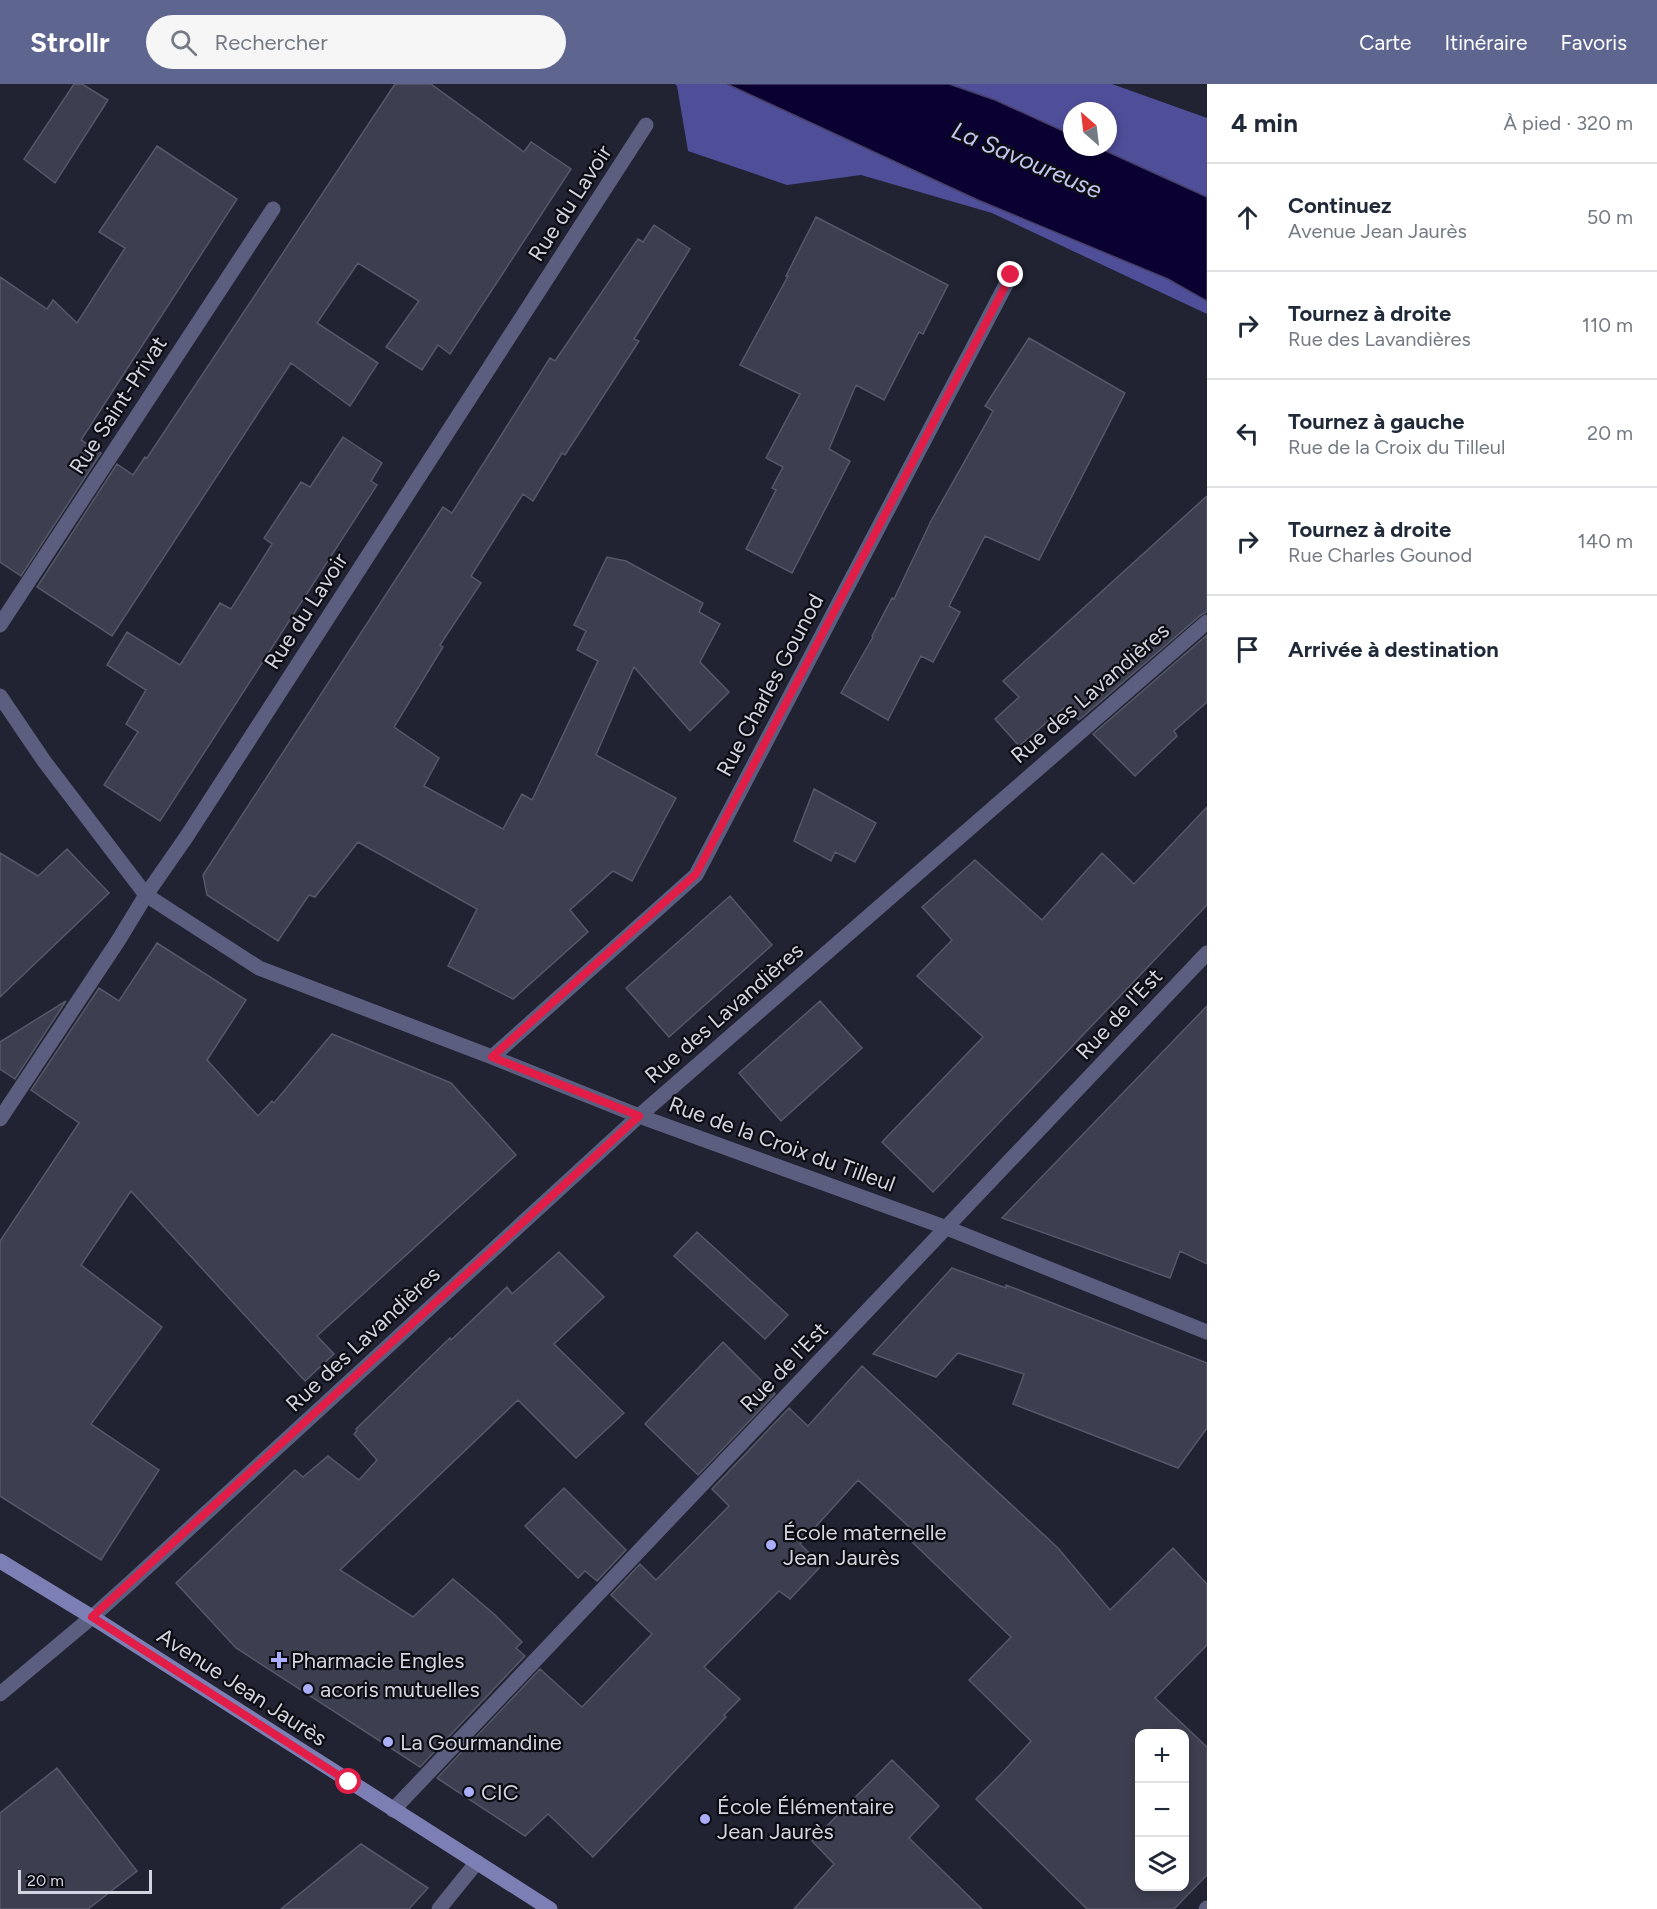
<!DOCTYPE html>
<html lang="fr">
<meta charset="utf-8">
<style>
body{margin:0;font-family:Figtree,sans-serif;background:#f6f6f7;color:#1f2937}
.controls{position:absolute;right:18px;bottom:18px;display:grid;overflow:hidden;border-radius:12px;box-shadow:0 3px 9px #0003}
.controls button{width:54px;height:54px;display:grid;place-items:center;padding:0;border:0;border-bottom:2px solid #e0e1e3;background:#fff;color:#1f2937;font:30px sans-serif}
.compass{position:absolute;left:1063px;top:18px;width:54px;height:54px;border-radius:50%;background:#fff;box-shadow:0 3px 9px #0003;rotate:332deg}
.scale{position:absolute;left:18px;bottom:15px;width:134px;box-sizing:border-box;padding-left:6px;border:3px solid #d3d4df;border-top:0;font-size:16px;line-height:21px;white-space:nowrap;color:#d3d4df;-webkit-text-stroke:4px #0c0c13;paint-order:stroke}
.stop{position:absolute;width:18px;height:18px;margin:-14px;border:4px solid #e11d48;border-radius:50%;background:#fff}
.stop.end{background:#e11d48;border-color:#fff;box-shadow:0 2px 6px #0008}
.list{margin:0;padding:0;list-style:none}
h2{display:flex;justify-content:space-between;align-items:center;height:78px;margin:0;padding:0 24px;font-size:26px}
h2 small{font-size:20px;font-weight:400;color:#747a83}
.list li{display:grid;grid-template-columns:39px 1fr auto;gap:18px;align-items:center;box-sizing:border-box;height:108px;padding:0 24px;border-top:2px solid #e0e1e3}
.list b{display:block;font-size:22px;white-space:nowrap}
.list p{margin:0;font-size:20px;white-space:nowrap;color:#747a83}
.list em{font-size:20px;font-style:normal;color:#747a83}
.icon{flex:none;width:33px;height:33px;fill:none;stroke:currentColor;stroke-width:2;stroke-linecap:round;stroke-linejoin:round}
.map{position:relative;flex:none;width:1207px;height:1825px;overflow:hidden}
header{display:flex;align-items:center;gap:36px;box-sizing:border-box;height:84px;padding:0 30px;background:#5e658f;color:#fff}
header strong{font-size:28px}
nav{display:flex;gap:33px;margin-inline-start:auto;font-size:21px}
.search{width:420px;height:54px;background:#f6f6f7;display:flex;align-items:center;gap:15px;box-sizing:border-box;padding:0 21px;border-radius:33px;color:#747a83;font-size:22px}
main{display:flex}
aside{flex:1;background:#fff}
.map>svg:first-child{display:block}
.forest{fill:#4f4e99;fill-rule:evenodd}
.water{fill:#0a0032;stroke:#464066;stroke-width:1.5}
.building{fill:#3d3f50;stroke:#56586a;stroke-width:1.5;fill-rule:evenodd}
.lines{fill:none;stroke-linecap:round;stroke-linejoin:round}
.street{stroke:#5c5e7f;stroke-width:15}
.secondary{stroke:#7c7fb4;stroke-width:15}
.route{stroke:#e11d48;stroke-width:8}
.poi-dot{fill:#abaffb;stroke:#0c0c13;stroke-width:2}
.labels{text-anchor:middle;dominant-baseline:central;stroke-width:4.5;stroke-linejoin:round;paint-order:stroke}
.street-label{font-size:22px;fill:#d3d4df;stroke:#0c0c13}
.poi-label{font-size:22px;fill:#d3d4df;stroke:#0c0c13;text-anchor:start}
.water-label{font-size:24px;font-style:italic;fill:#c3c7f1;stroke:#0c0c13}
</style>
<header>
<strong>Strollr</strong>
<div class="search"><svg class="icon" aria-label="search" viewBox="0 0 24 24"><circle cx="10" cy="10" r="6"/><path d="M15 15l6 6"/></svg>Rechercher</div>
<nav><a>Carte</a><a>Itinéraire</a><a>Favoris</a></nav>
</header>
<main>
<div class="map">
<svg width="1207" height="1825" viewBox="0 0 1207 1825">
<rect width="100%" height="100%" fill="#212232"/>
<path class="forest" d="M 675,0 L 1112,0 L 1207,34 L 1207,230 L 992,129 L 861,91 L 787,101 L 688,67 L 677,2 ZM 1072,27 L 1108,27 L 1108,63 L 1072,63 Z"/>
<path class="water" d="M 727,0 L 949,0 L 995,16 L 1072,51 L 1072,63 L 1097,63 L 1207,113 L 1207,217 L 1168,195 L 978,116 Z"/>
<path class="building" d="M 74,0 L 82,0 L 108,16 L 55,99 L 24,75 Z
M 395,0 L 431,0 L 524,68 L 531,58 L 571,85 L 450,270 L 438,261 L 422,286 L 386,263 L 419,217 L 358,179 L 317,239 L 378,279 L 350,322 L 291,279 L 112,552 L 37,503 L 117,380 L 133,391 L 145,373 L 147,374 Z
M 157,62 L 237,115 L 81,356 L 101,369 L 21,492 L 0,478 L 0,193 L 47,225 L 53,216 L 77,239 L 125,164 L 99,148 Z
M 816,133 L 948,201 L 923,250 L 919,248 L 884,316 L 856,301 L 829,365 L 850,377 L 792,489 L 746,465 L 776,406 L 772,404 L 783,383 L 766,374 L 800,310 L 740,281 L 788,192 L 786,192 Z
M 654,141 L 690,165 L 634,255 L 639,257 L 565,371 L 562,369 L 533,417 L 523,410 L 471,492 L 481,499 L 440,561 L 443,563 L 394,643 L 439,674 L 424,702 L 503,745 L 522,710 L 532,716 L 598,577 L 577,566 L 586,547 L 574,541 L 607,473 L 626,477 L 703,519 L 699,528 L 720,540 L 700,578 L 729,608 L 690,647 L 634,583 L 596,671 L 676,714 L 662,740 L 632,797 L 613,787 L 570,826 L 588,848 L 513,915 L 448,882 L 477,825 L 358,758 L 315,813 L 309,811 L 278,857 L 207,811 L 203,791 L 443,423 L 452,429 L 550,274 L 555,277 L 638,155 L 643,158 Z
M 1029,254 L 1125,309 L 1039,476 L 985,452 L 949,522 L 960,528 L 933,578 L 921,572 L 888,636 L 841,609 L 873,553 L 872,552 L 892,514 L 894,515 L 931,437 L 993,327 L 985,322 Z
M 343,353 L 382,379 L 371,397 L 377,401 L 160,737 L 104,701 L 138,648 L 126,640 L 146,606 L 107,581 L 127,548 L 180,581 L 220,519 L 231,525 L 272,460 L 264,454 L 301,398 L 310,403 Z
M 1207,412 L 1207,528 L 1201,531 L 1079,636 L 1065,623 L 1019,662 L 995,635 L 1019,613 L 1003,597 Z
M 1207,551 L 1207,618 L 1174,647 L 1177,652 L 1135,692 L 1093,650 Z
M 814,705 L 876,739 L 855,778 L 835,768 L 831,777 L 794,757 Z
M 1207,723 L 1207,821 L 933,1108 L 882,1058 L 983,953 L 917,892 L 952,856 L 922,823 L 975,776 L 1042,836 L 1102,769 L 1134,800 Z
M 67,765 L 109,809 L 0,913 L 0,769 L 38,792 Z
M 730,812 L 772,861 L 669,953 L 626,904 Z
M 157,859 L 246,916 L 207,976 L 258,1032 L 272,1017 L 274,1019 L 332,950 L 451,999 L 516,1071 L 317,1252 L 334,1270 L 305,1297 L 131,1107 L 81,1181 L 162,1243 L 91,1340 L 159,1386 L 101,1476 L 0,1412 L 0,1157 L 79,1039 L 31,1006 L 99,904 L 119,917 Z
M 66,917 L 15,995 L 0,985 L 0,958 Z
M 820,917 L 862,964 L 781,1037 L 739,989 Z
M 1207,922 L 1207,1180 L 1180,1167 L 1170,1194 L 1002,1134 Z
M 697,1148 L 788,1231 L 765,1255 L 674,1172 Z
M 559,1168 L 604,1213 L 554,1260 L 624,1329 L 576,1374 L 518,1316 L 340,1486 L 413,1533 L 453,1495 L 494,1530 L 522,1558 L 516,1564 L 525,1572 L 420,1683 L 236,1564 L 176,1499 L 295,1386 L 303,1393 L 328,1372 L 359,1396 L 377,1376 L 354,1350 L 357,1347 L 356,1345 L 450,1254 L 451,1256 L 507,1203 L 512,1210 Z
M 952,1184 L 1006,1204 L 1006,1201 L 1207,1279 L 1207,1344 L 1178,1384 L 1013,1320 L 1024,1290 L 958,1269 L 936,1293 L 873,1270 Z
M 723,1258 L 775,1310 L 698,1391 L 645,1340 Z
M 862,1282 L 1058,1464 L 1110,1526 L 1173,1464 L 1207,1500 L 1207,1561 L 1155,1614 L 1207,1663 L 1207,1791 L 1174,1825 L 1087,1825 L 976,1715 L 1002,1689 L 1031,1657 L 969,1596 L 1011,1553 L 911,1457 L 917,1450 L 858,1396 L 800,1460 L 822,1481 L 790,1515 L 779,1507 L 704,1583 L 740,1615 L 724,1631 L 726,1633 L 593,1773 L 548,1730 L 525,1752 L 437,1694 L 540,1585 L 582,1623 L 652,1550 L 611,1511 L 640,1480 L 656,1496 L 729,1422 L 712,1405 L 789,1324 L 808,1342 ZM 1140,1650 L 1185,1650 L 1185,1803 L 1140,1803 Z
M 564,1404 L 626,1466 L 597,1497 L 585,1487 L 578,1494 L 525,1442 Z
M 892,1676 L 939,1722 L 909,1754 L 982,1825 L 794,1825 L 834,1780 L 812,1757 Z
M 57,1684 L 137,1787 L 88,1825 L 0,1825 L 0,1729 Z
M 361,1760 L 428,1804 L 409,1825 L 281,1825 Z"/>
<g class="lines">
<path class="street" d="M 0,541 L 273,125
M 0,612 L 44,677 L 146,811 L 259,884 L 492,973 L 639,1032 L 947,1144 L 1207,1248
M 492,973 L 696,791 L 1011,191
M 0,1035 L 118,857 L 146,811 L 187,752 L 646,41
M 0,1610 L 92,1533 L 131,1498 L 639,1032 L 1207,538
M 393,1726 L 1207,869
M 439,1825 L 477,1778
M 1206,1825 L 1207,1824"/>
<path class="secondary" d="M 0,1477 L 92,1533 L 550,1825"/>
</g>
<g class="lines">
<path class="route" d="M 349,1698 L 92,1533 L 639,1032 L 492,973 L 696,790 L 1011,191"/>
</g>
<g class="poi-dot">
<circle cx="771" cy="1461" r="6"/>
<path d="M276 1567h6v6h6v6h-6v6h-6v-6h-6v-6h6z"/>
<circle cx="308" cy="1605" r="6"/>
<circle cx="388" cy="1658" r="6"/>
<circle cx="469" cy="1708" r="6"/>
<circle cx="705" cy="1735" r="6"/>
</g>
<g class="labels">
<g class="street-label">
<text transform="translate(570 119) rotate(-57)">Rue du Lavoir</text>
<text transform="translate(118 321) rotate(-57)">Rue Saint-Privat</text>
<text transform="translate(306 527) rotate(-57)">Rue du Lavoir</text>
<text transform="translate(770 601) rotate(-62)">Rue Charles Gounod</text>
<text transform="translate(1090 609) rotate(-41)">Rue des Lavandières</text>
<text transform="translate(724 929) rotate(-41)">Rue des Lavandières</text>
<text transform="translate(1119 930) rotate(-47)">Rue de l'Est</text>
<text transform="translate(782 1060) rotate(20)">Rue de la Croix du Tilleul</text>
<text transform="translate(363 1255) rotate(-43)">Rue des Lavandières</text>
<text transform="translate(784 1283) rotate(-46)">Rue de l'Est</text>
<text transform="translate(242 1603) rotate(33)">Avenue Jean Jaurès</text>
</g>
<g class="poi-label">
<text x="783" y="1448">École maternelle<tspan x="783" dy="25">Jean Jaurès</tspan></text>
<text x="291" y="1576">Pharmacie Engles</text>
<text x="320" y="1605">acoris mutuelles</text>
<text x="400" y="1658">La Gourmandine</text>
<text x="481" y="1708">CIC</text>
<text x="717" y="1722">École Élémentaire<tspan x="717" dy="25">Jean Jaurès</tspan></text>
</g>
<g class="water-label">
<text transform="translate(1027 76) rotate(23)">La Savoureuse</text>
</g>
</g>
</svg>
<div class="controls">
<button>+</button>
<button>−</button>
<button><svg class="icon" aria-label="layers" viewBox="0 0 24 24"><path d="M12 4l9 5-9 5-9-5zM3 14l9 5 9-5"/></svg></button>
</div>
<svg class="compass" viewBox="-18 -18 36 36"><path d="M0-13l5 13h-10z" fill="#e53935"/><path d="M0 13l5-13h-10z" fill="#747a83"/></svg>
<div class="scale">20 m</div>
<div class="stop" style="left:349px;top:1698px"></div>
<div class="stop end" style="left:1011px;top:191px"></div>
</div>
<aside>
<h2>4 min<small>À pied · 320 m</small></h2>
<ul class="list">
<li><svg class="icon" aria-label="ahead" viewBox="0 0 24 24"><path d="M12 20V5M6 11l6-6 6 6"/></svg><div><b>Continuez</b><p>Avenue Jean Jaurès</p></div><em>50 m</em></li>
<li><svg class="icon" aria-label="right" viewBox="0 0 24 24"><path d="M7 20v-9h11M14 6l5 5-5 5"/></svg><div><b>Tournez à droite</b><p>Rue des Lavandières</p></div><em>110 m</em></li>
<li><svg class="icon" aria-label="left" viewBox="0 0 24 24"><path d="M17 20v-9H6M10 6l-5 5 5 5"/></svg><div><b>Tournez à gauche</b><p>Rue de la Croix du Tilleul</p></div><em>20 m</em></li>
<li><svg class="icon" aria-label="right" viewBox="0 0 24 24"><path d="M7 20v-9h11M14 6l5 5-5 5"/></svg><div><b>Tournez à droite</b><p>Rue Charles Gounod</p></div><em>140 m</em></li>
<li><svg class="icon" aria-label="arrive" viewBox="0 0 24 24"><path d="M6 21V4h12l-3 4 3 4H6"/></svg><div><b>Arrivée à destination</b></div></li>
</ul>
</aside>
</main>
